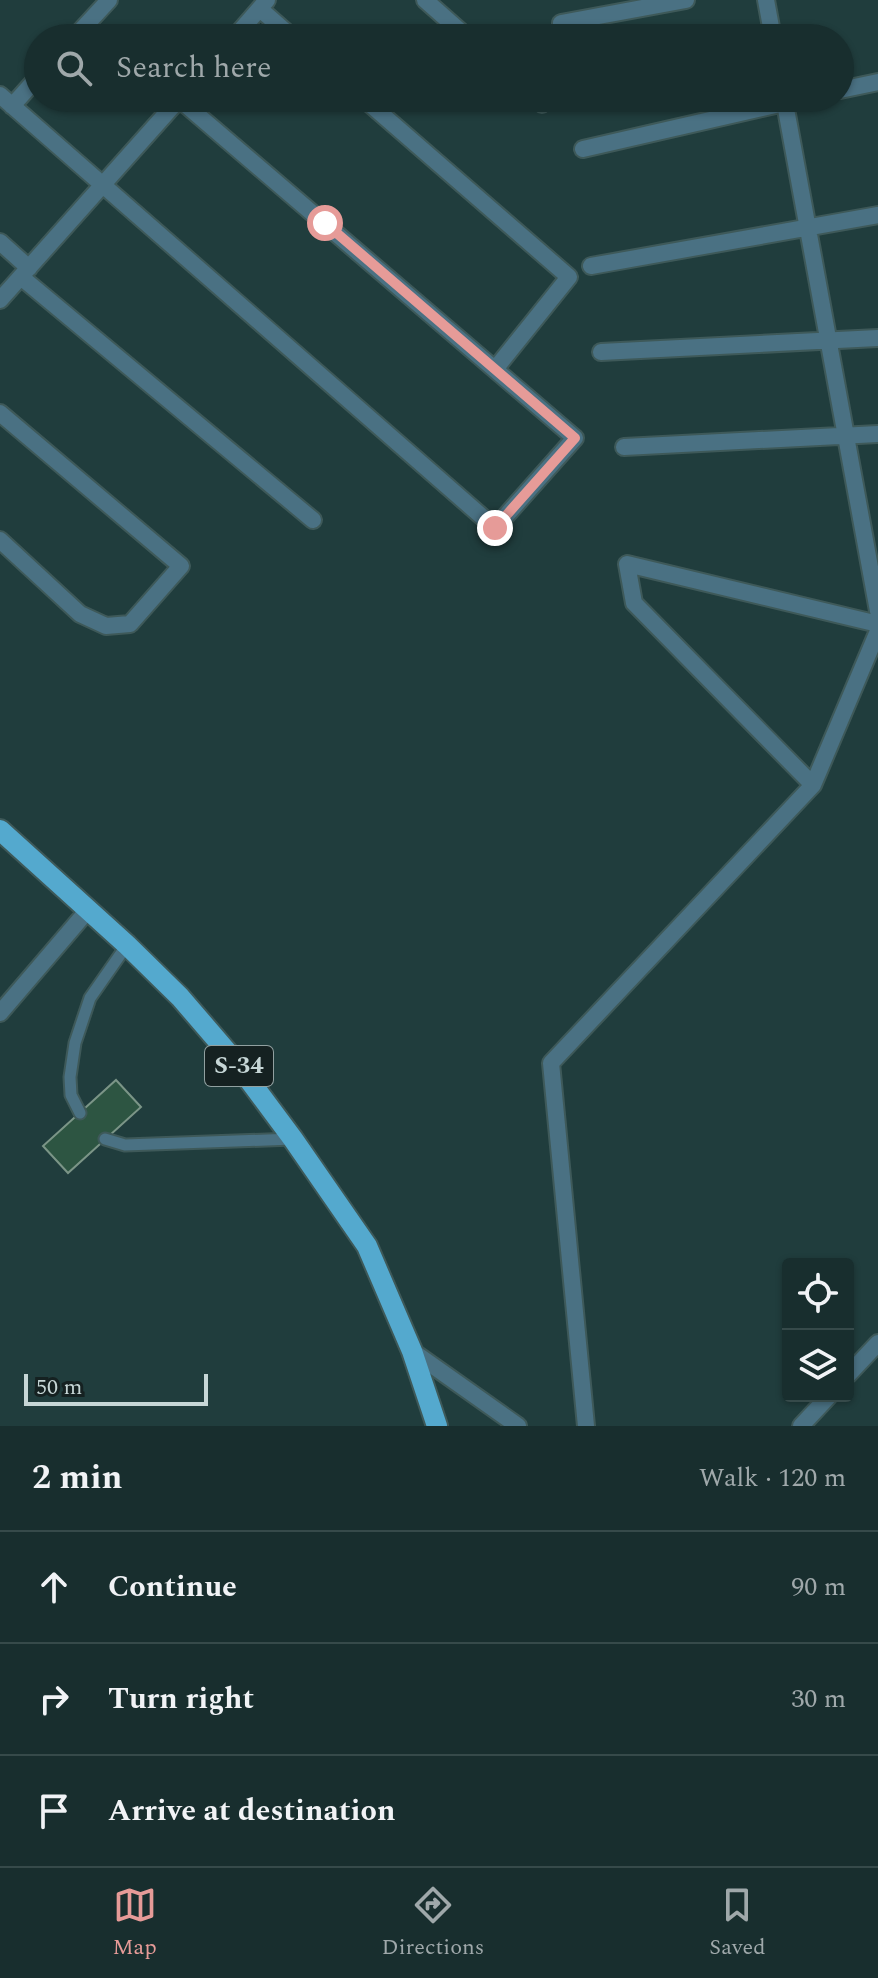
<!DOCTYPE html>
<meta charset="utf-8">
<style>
body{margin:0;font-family:Spectral,serif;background:#253a3a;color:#f1f3f6}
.controls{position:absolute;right:24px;bottom:24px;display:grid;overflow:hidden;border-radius:8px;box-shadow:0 2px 6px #0004}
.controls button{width:72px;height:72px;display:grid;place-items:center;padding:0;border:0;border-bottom:2px solid #364a4a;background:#182e2e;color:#f1f3f6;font:40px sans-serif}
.scale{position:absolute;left:24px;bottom:20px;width:184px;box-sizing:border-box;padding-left:8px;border:4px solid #c6d6d6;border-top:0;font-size:22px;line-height:28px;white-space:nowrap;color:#c6d6d6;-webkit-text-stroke:6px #152121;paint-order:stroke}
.stop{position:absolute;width:24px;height:24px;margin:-18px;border:6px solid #e69b98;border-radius:50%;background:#fff}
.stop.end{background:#e69b98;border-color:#fff;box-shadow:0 2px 8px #0008}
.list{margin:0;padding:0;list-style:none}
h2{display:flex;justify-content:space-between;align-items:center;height:104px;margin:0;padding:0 32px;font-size:34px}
h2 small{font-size:26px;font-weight:400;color:#9fa8aa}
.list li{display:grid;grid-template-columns:52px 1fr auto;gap:24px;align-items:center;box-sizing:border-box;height:112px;padding:0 32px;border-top:2px solid #364a4a}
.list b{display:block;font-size:30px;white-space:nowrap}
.list em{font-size:26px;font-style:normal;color:#9fa8aa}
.icon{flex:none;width:44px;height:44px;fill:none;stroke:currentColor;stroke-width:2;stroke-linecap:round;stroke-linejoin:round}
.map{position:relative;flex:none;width:878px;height:1426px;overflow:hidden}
.search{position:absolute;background:#182e2e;box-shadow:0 2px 6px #0004;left:24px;right:24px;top:24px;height:88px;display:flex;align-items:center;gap:20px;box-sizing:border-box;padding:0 28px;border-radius:44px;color:#9fa8aa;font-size:30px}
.sheet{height:440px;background:#182e2e}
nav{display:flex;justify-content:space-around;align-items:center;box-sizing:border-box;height:112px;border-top:2px solid #364a4a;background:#182e2e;font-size:22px;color:#9fa8aa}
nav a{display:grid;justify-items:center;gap:4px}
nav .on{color:#e69b98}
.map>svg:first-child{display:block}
.building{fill:#2d5542;stroke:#7b9587;stroke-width:2}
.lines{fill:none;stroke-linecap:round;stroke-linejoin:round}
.service-casing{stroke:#3e5959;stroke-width:15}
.minor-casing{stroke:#3e5959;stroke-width:20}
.primary-casing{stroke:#3e5959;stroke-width:24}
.service{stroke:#4a7183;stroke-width:11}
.minor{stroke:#4a7183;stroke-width:16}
.primary{stroke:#54a9ce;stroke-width:20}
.route{stroke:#e69b98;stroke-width:10}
.labels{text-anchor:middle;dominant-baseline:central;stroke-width:8;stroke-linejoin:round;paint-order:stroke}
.shield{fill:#152121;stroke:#91a0a0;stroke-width:2}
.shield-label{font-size:24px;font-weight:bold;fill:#c6d6d6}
</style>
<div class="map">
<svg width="878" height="1426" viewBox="0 0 878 1426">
<rect width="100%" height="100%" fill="#203d3d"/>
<path class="building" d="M 116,1080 L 141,1107 L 68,1173 L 43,1146 Z"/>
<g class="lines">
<g class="service-casing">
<path id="service" d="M 80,1113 L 71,1095 L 70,1077 L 75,1043 L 90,998 L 127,945
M 105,1139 L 125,1145 L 293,1139"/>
</g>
<g class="minor-casing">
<path id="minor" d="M 425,0 L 468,38
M 766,0 L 773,38
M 260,9 L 293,38
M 561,23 L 686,0
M 74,38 L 109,0
M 234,38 L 267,0
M 840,90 L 878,82
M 0,95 L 495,528 L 575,438 L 179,99
M 363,98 L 569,277 L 496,368
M 536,98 L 542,104
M 784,98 L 878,611
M 12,106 L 38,77
M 583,149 L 806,98
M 0,242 L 29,268
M 591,266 L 878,215
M 21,277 L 313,520
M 0,300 L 180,98
M 601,352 L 878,338
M 0,413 L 181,566 L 130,624 L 106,626 L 80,614 L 0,540
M 624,447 L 878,434
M 813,785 L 634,603 L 627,564 L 878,624
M 0,1013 L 88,910
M 412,1351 L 518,1426
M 848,1375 L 878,1343
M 586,1426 L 551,1063 L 813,785 L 878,631
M 801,1426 L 829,1396"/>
</g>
<g class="primary-casing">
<path id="primary" d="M 0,830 L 127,945 L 180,997 L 235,1061 L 293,1139 L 367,1246 L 412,1351 L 437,1426"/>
</g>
<use href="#service" class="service"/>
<use href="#minor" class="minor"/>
<use href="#primary" class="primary"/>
</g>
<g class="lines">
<path class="route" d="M 325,223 L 575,438 L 495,528"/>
</g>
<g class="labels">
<rect class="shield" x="205" y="1046" width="68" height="40" rx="6"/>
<g class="shield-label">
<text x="239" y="1066">S-34</text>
</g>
</g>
</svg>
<div class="controls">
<button><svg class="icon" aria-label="locate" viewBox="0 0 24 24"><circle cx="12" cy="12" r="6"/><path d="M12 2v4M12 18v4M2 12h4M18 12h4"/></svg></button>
<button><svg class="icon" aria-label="layers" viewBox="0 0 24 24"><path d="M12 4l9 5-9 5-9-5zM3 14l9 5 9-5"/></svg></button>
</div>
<div class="scale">50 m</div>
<div class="stop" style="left:325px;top:223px"></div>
<div class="stop end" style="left:495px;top:528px"></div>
<div class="search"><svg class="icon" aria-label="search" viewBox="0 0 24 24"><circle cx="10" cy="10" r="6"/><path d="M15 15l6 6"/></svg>Search here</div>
</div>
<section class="sheet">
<h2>2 min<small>Walk · 120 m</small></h2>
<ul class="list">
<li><svg class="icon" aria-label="ahead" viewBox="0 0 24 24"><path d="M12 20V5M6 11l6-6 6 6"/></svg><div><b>Continue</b></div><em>90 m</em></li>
<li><svg class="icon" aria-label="right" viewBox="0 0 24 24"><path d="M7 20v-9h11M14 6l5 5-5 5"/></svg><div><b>Turn right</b></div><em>30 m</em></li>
<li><svg class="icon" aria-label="arrive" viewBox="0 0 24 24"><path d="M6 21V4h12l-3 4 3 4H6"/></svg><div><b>Arrive at destination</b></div></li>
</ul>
</section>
<nav>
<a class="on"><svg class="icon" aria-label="map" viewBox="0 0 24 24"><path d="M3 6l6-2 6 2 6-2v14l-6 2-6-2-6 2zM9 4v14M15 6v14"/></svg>Map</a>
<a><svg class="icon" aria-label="directions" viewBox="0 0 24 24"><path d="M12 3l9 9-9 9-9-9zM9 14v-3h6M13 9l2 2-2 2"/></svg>Directions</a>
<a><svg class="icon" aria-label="saved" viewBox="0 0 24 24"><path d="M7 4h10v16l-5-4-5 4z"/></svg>Saved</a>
</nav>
